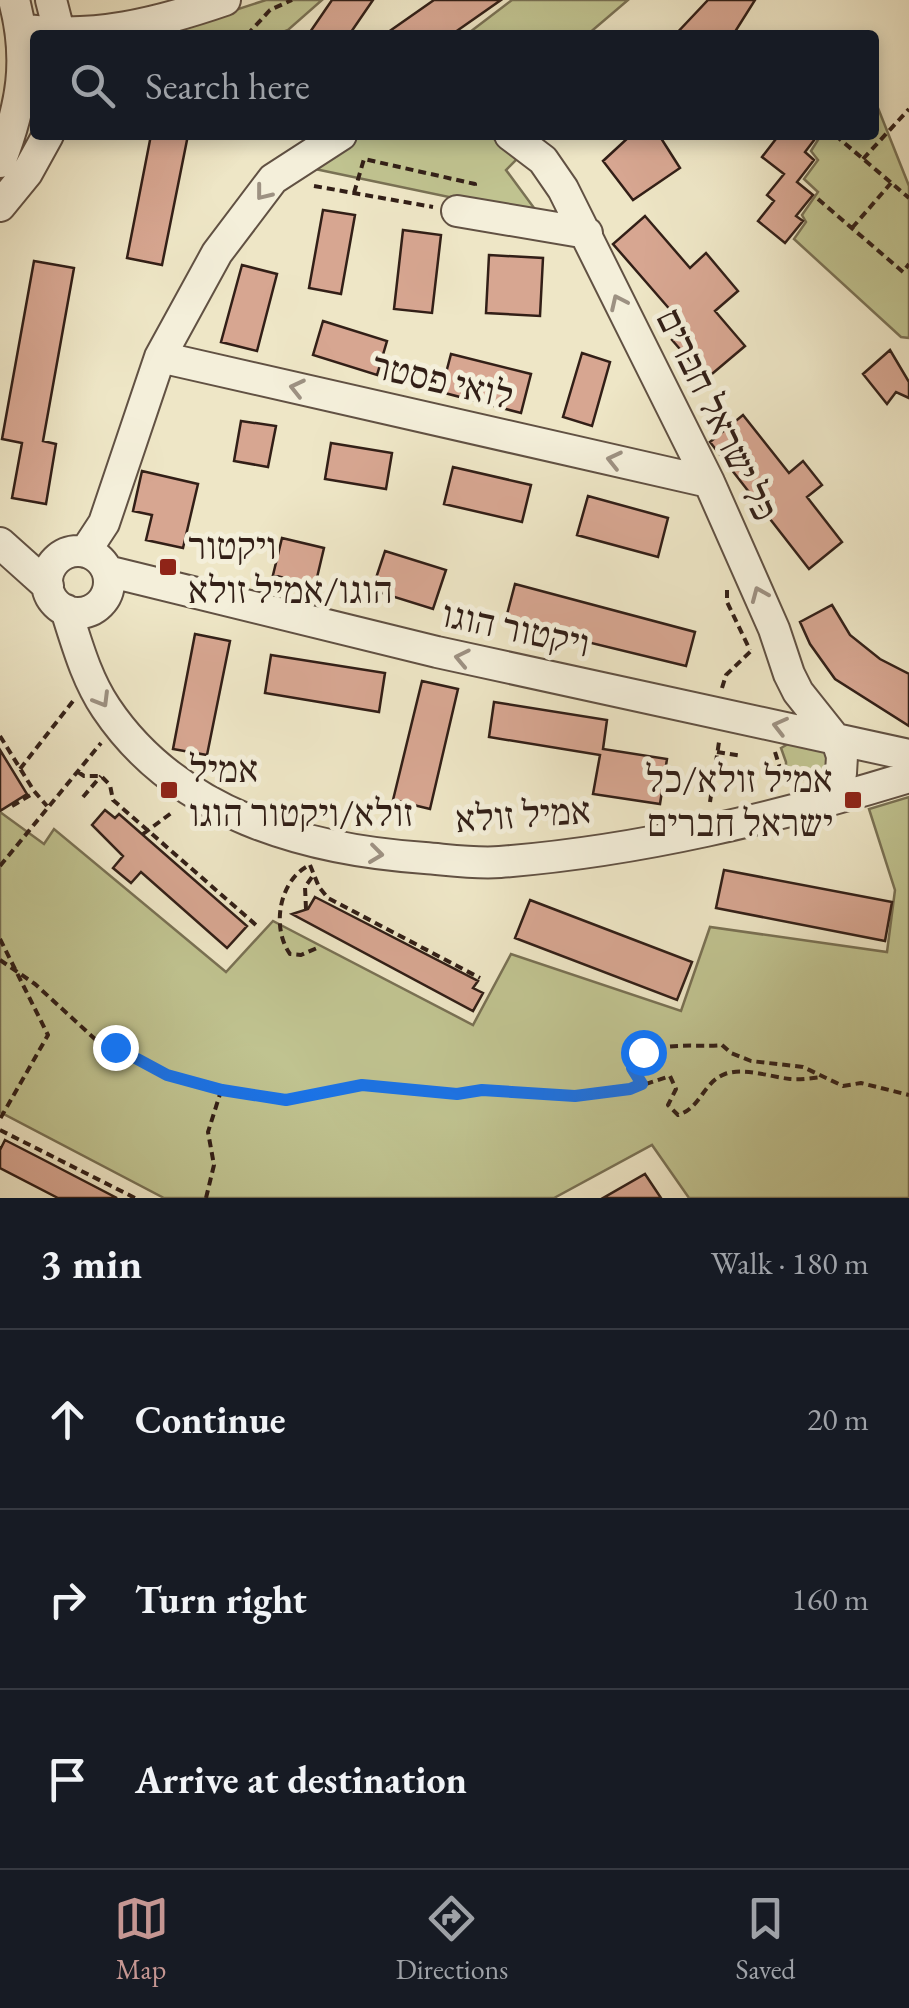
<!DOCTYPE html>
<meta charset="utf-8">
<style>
body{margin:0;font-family:"EB Garamond","Frank Ruhl Libre",serif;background:#242831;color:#f1f3f6}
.stop{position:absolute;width:30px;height:30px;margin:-22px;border:8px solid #1a73e8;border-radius:50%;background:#fff}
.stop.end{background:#1a73e8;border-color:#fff;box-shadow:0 2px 10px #0008}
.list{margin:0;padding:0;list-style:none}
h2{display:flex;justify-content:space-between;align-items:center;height:130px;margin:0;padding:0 40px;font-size:42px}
h2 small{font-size:32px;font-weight:400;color:#9ea1a6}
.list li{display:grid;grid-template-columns:65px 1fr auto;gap:30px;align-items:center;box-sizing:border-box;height:180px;padding:0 40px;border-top:2px solid #363941}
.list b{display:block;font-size:38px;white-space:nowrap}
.list em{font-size:32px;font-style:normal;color:#9ea1a6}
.icon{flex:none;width:55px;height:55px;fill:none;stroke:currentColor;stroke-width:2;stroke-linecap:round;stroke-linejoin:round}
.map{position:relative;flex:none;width:909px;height:1198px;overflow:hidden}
.search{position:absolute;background:#171b24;box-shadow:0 5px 15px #0003;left:30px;right:30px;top:30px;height:110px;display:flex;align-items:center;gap:25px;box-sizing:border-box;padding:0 35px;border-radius:10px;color:#9ea1a6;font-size:38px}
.sheet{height:670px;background:#171b24}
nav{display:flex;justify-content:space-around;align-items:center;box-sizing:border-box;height:140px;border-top:2px solid #363941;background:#171b24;font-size:28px;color:#9ea1a6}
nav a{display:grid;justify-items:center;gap:5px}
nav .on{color:#c59692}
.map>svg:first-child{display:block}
.green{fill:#c0c390;stroke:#797154;stroke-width:2.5}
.building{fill:#d7a691;stroke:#321f17;stroke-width:2.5}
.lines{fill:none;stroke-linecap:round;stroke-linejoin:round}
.minor-casing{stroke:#615143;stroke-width:34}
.path{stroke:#321f17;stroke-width:4;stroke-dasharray:8 5;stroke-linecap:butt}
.minor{stroke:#f4efda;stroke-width:30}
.oneway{stroke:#9d9182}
.route{stroke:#1a73e8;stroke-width:12}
.poi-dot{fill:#8f2418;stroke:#f4efda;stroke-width:4}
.labels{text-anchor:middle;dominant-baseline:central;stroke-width:10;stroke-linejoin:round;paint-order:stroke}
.street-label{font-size:38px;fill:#321f17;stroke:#f4efda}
.poi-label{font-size:38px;fill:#321f17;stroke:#f4efda;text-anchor:start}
</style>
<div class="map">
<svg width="909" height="1198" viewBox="0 0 909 1198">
<rect width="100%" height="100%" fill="#eee6c6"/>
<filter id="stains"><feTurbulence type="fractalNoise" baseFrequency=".002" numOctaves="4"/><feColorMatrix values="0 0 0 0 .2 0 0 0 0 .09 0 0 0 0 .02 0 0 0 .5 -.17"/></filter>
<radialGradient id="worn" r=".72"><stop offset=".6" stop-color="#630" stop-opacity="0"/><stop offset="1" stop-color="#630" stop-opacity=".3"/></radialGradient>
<path class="green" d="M 266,0 L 322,0 L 288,30 L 275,35 L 159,35 Z
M 512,0 L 628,0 L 587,35 L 466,35 Z
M 874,98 L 909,186 L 909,338 L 901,337 L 794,239 L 806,222 L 802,215 L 818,192 L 804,179 L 818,160 L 811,151 L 821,135 L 874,135 Z
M 353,135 L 488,135 L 520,156 L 506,170 L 540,216 L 315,169 Z
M 788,744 L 825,751 L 832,761 L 823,781 L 810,784 L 812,777 L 786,784 L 786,762 L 781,748 Z
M 909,797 L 909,1198 L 689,1198 L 652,1145 L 554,1198 L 164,1198 L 0,1112 L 0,812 L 44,844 L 54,829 L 226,972 L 273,921 L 473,1025 L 511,954 L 681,1011 L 710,927 L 887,952 L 895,890 L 869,809 Z"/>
<path class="building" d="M 332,0 L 373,0 L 349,35 L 308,35 Z
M 434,0 L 501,0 L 451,35 L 384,35 Z
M 708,0 L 755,0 L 733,35 L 675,35 Z
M 151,135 L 188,135 L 162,265 L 127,258 Z
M 631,135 L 659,135 L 680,168 L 633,200 L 603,161 Z
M 779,135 L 818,135 L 805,152 L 814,160 L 797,182 L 813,195 L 796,216 L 803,221 L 785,243 L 758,221 L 774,201 L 767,195 L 784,174 L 762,157 Z
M 323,210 L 355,215 L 341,294 L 309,288 Z
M 645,216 L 690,268 L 706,253 L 738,291 L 715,311 L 745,346 L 706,379 L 672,340 L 686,328 L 613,244 Z
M 403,230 L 441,235 L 432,313 L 394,309 Z
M 489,255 L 543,258 L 540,316 L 486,313 Z
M 34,261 L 74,268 L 43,441 L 56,444 L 46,504 L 12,498 L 22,443 L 2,439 Z
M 242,265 L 277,274 L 257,351 L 221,342 Z
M 323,321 L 387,341 L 377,375 L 313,355 Z
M 890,350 L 909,382 L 909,398 L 896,392 L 887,404 L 863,374 Z
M 582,353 L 610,362 L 592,426 L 563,417 Z
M 451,354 L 531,374 L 521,413 L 441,392 Z
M 743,415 L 789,473 L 803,461 L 822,485 L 807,497 L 842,542 L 809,569 L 710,442 Z
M 241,421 L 276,426 L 268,467 L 234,461 Z
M 331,443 L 392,453 L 386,489 L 325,479 Z
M 453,467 L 531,485 L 522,522 L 444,504 Z
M 142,471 L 198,484 L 183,548 L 146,540 L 152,515 L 133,511 Z
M 588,496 L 668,518 L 658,557 L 577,535 Z
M 282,538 L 324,548 L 315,586 L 273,575 Z
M 385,551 L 446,570 L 433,609 L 372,590 Z
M 515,584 L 695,632 L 686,666 L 505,622 Z
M 832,605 L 850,635 L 880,659 L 909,674 L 909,726 L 835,679 L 810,644 L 800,622 Z
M 195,634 L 230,641 L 207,755 L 173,749 Z
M 271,655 L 385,673 L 379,712 L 265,693 Z
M 422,681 L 458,689 L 430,809 L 393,800 Z
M 494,702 L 607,720 L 603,749 L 667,759 L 660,804 L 593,794 L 600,755 L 489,737 Z
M 0,750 L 27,794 L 0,811 Z
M 105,810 L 115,818 L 119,814 L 247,926 L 227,948 L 141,872 L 131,883 L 113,868 L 123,856 L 92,825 Z
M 724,870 L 892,902 L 885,941 L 716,908 Z
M 315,897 L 478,981 L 473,988 L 483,993 L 473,1011 L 292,914 L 308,909 Z
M 530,900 L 692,962 L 677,1000 L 515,938 Z
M 5,1140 L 40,1158 L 117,1198 L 58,1198 L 0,1168 L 0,1150 Z
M 645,1174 L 661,1198 L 603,1198 Z"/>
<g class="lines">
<g class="minor-casing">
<path id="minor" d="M 51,0 L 60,35
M 22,29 C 92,40 158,23 225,0
M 510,135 L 543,160 L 563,189 L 709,482 L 774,629 L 789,674 L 798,692 L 837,741 L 842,756 L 841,773 L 836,789 L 825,803
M 0,162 C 22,105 30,60 14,0
M 0,206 L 27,173 L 48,135
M 457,211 L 587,233
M 160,357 L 709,482
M 0,543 L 48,586
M47 582a31 31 0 1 1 62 0a31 31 0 1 1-62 0Z
M 85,552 L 104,523 L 160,357 L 217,253 L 273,179 L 341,135
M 107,571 L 437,652 L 909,755
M 66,610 C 77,644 86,678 106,708 C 177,814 305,850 425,858 C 449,860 476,864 500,862 C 640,851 775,818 909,777"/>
</g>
<path class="path" d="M 247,35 L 270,10 L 292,0
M 835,135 L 909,198
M 863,159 L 909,109
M 314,186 L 433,207
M 354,193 L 364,159 L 475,184 L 475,189
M 818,199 L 903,272 L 909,264
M 852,228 L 891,183
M 727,590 L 727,602 L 750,650
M 722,688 L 726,675 L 752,650
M 0,736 L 34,791 L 47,806
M 717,752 L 742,756
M 775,752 L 781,771 L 778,786
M 20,769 L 73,701
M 78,772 L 84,776 L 101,776 L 110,785 L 113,800 L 256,925
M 83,797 L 101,776
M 710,802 L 719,742
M 12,806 L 34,793
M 143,834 L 174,811
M 310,865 L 319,887 L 328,898 L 480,978
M 0,866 L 101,743
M 306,867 C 278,884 272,929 290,954 L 301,955 L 317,948
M 306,909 L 305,887 L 312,877
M 0,939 L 48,1035 L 0,1119
M 0,960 L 35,984 L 96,1040 L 167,1075 L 245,1094 L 286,1100 L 362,1085 L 457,1094 L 482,1090 L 575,1095 L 631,1089 L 670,1076 L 676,1089 L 668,1105 L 678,1115 C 701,1108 703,1082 725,1074 C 744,1067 771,1077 790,1079 C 800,1080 812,1078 822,1077
M 641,1084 L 632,1068 C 640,1038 697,1048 722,1045 L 731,1053 L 751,1061 L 803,1067 L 843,1086 L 861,1083 L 909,1095
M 0,1130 L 135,1198
M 0,1148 L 1,1148
M 206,1198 L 214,1165 L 208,1132 L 221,1091"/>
<use href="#minor" class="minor"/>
</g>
<defs><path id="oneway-chevron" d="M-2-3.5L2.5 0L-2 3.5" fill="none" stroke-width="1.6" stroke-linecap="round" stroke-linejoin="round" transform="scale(2.5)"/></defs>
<g class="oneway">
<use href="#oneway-chevron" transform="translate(263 193) rotate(128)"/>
<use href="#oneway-chevron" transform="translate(618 302) rotate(-115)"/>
<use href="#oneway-chevron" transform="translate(297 388) rotate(-167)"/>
<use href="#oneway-chevron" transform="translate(614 460) rotate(-167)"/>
<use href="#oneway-chevron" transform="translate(759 594) rotate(-113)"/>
<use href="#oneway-chevron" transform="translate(462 658) rotate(-168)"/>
<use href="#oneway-chevron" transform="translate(102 700) rotate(59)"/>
<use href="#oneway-chevron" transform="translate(780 726) rotate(-166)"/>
<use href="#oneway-chevron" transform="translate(376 854) rotate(7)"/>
</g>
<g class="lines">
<path class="route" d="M 115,1047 L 167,1075 L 222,1090 L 286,1100 L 362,1085 L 457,1094 L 482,1090 L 575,1096 L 630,1089 L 642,1084 L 632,1068 L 634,1059 L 643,1052"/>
</g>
<g class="poi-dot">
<rect x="158" y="557" width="20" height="20" rx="5"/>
<rect x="159" y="780" width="20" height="20" rx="5"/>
<rect x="843" y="790" width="20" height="20" rx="5"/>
</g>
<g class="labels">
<g class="street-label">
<text transform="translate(443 380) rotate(13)">לואי פסטר</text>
<text transform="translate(718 414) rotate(64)">כל ישראל חברים</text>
<text transform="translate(516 628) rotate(12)">ויקטור הוגו</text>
<text transform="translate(523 814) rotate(-4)">אמיל זולא</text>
</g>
<g class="poi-label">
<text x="188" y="545">ויקטור<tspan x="188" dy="44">הוגו/אמיל זולא</tspan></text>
<text x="189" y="768">אמיל<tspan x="189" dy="44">זולא/ויקטור הוגו</tspan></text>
<text x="833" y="778" text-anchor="end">אמיל זולא/כל<tspan x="833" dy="44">ישראל חברים</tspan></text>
</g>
</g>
<rect width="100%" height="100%" filter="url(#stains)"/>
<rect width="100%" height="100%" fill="url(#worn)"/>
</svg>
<div class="stop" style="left:643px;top:1052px"></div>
<div class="stop end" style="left:115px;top:1047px"></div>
<div class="search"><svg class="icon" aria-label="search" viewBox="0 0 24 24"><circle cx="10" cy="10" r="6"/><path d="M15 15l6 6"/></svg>Search here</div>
</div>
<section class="sheet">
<h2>3 min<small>Walk · 180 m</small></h2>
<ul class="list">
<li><svg class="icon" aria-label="ahead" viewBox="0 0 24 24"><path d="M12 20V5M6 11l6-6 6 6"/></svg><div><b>Continue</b></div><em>20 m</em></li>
<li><svg class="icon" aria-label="right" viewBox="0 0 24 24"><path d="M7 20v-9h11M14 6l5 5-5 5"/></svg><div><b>Turn right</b></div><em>160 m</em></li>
<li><svg class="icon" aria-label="arrive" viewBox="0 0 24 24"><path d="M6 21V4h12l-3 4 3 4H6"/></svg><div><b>Arrive at destination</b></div></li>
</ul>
</section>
<nav>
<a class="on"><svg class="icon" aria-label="map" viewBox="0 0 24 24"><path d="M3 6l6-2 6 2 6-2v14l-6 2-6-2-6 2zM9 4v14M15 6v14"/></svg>Map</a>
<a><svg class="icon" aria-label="directions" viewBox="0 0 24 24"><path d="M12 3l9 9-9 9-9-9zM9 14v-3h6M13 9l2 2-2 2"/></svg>Directions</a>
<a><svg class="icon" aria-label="saved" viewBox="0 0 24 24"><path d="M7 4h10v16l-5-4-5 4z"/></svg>Saved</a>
</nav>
